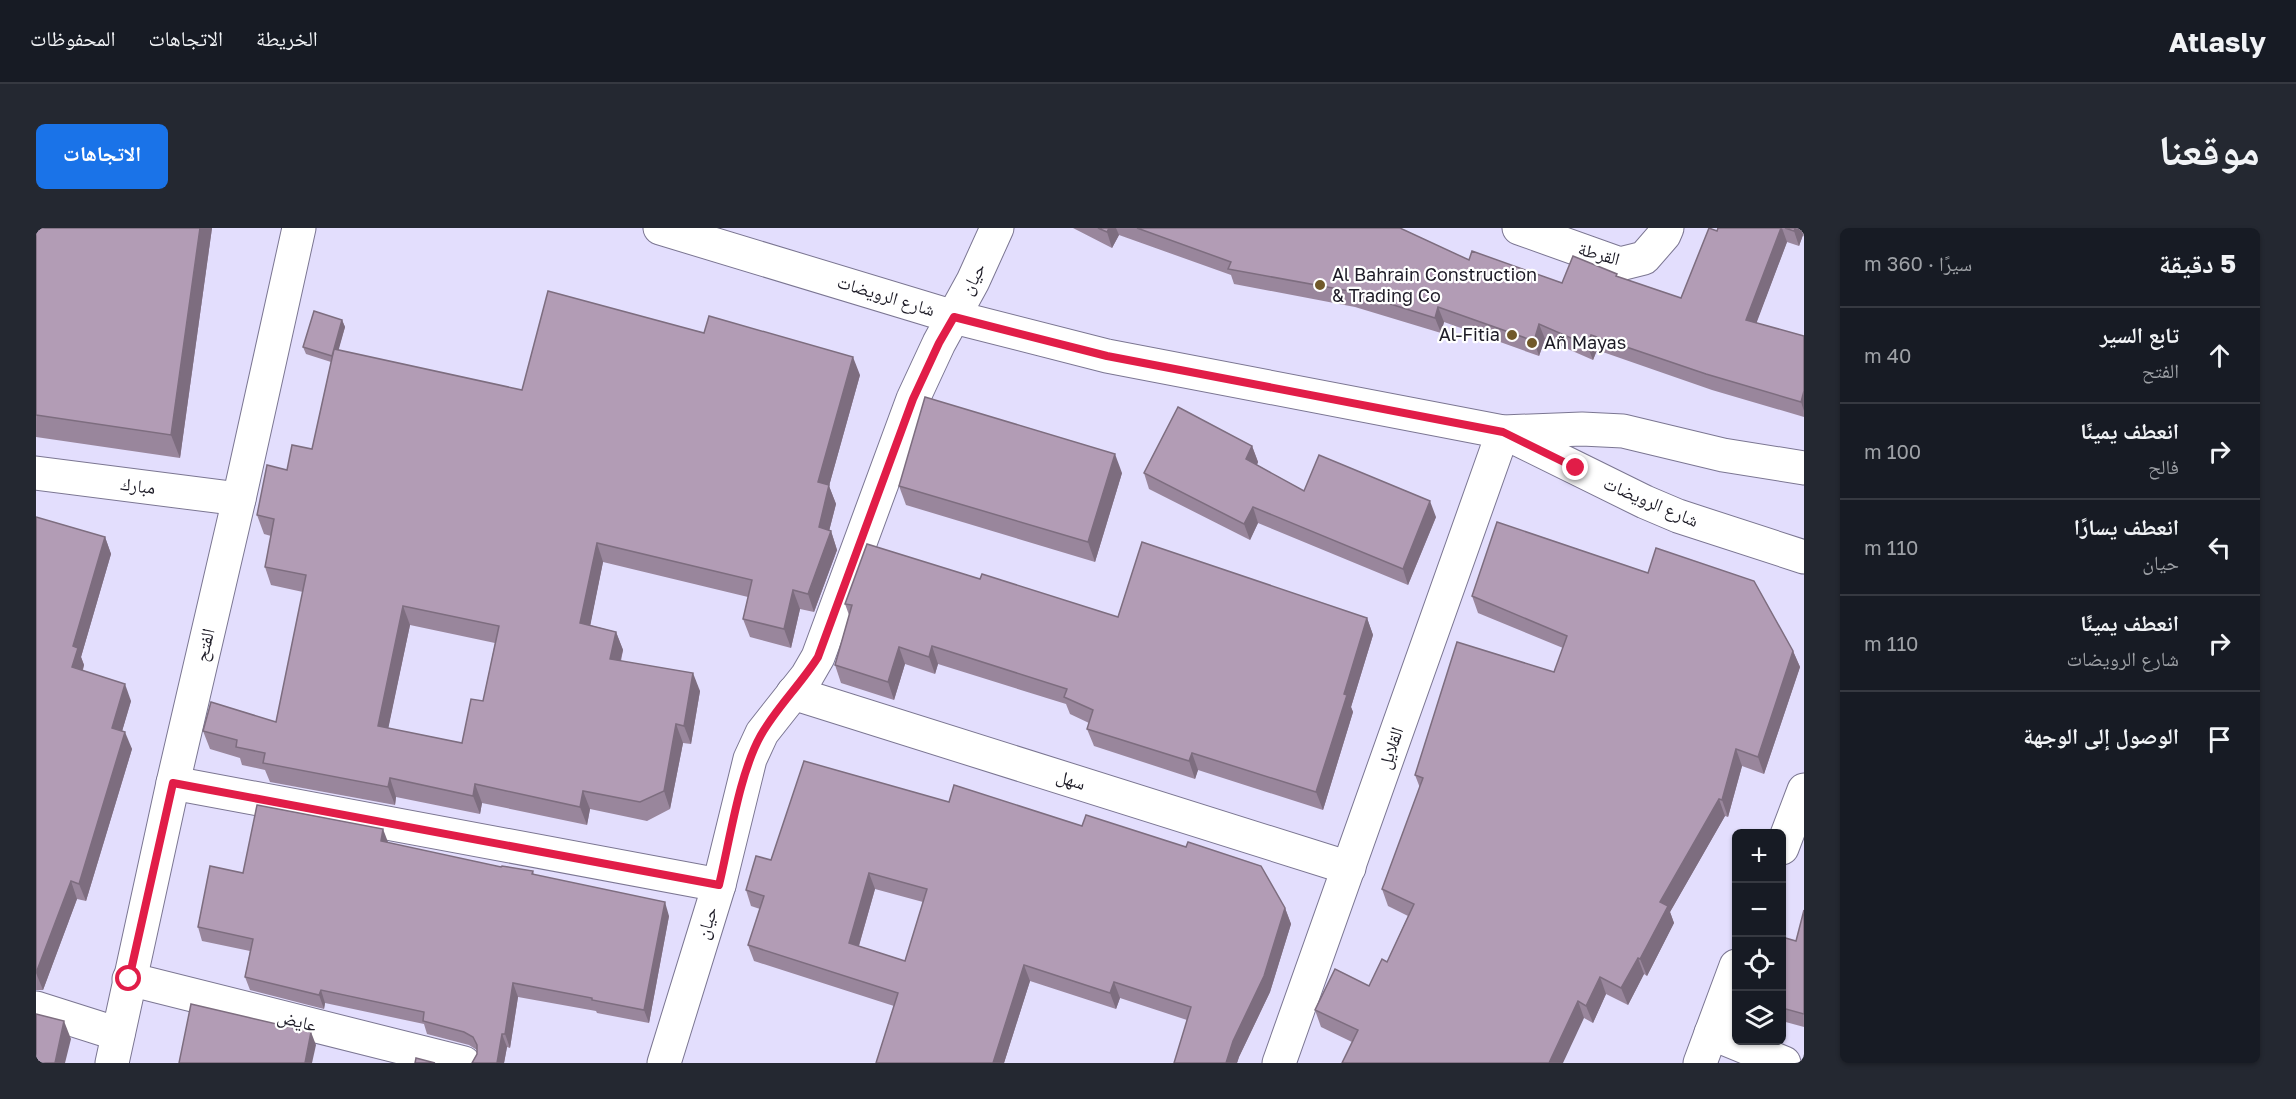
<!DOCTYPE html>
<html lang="ar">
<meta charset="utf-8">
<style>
body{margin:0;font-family:"Golos Text","Noto Naskh Arabic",sans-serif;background:#242831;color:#f1f3f6;direction:rtl}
.controls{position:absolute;right:18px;bottom:18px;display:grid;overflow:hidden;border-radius:9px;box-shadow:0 2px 4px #0004}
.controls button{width:54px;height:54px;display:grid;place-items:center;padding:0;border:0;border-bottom:2px solid #363941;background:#171b24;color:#f1f3f6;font:30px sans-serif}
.stop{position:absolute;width:18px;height:18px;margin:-14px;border:4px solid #e11d48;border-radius:50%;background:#fff}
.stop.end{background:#e11d48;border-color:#fff;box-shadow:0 2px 6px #0008}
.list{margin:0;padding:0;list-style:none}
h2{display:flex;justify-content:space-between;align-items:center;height:78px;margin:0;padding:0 24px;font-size:26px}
h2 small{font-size:20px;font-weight:400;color:#9ea1a6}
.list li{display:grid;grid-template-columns:39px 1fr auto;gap:18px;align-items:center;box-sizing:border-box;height:96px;padding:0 24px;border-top:2px solid #363941}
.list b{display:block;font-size:22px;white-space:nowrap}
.list p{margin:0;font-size:20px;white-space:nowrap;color:#9ea1a6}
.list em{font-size:20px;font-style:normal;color:#9ea1a6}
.icon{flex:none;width:33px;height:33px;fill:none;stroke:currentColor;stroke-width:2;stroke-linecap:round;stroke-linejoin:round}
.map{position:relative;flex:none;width:1768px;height:835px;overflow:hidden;direction:ltr;border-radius:9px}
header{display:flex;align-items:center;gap:36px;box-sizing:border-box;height:84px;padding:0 30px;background:#171b24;border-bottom:2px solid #363941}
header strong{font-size:28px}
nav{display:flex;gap:33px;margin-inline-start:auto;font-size:21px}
.intro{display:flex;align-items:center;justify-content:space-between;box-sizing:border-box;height:144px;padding:0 36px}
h1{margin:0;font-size:42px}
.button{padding:15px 27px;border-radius:9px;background:#1a73e8;color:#fff;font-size:21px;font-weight:700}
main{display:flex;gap:36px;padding:0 36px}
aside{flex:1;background:#171b24;border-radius:9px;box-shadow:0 2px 4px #0004}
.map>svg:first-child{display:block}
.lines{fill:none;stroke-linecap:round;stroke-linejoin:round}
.minor-casing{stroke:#7b7692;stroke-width:35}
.tertiary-casing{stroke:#7b7692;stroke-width:35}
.minor{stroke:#fff;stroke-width:33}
.tertiary{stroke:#fff;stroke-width:33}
.wall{fill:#99869c;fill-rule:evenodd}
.shaded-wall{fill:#7d6d7f}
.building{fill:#b29cb5;stroke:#7d6d7f;stroke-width:1.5;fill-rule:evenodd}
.route{stroke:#e11d48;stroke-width:8}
.poi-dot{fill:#71592a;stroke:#fff;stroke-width:2}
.labels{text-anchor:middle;stroke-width:4.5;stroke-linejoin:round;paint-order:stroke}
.street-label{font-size:18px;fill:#1e1c27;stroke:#fff}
.poi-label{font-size:18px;fill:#1e1c27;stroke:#fff;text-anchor:start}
</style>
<header>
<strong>Atlasly</strong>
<nav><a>الخريطة</a><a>الاتجاهات</a><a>المحفوظات</a></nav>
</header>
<div class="intro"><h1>موقعنا</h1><a class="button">الاتجاهات</a></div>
<main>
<aside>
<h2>5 دقيقة<small>سيرًا · 360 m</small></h2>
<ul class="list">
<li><svg class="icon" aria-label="ahead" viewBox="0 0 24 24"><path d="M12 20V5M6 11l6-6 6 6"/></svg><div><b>تابع السير</b><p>الفتح</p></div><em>40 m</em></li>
<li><svg class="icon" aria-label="right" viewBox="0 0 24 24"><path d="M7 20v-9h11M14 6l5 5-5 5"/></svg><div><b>انعطف يمينًا</b><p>فالح</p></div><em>100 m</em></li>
<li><svg class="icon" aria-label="left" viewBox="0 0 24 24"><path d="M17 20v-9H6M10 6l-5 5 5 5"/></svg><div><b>انعطف يسارًا</b><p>حيان</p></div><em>110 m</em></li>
<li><svg class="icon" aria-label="right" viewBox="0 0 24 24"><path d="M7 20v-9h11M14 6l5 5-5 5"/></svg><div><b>انعطف يمينًا</b><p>شارع الرويضات</p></div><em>110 m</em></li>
<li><svg class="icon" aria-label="arrive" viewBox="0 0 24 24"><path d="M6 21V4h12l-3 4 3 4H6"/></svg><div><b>الوصول إلى الوجهة</b></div></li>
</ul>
</aside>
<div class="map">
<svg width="1768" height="835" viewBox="0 0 1768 835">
<rect width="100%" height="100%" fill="#e3defd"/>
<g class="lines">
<defs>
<g id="minor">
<path d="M1483 0 1584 36 1608 30 1628 7 1631 0"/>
<path d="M0 245 203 271"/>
<path d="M757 465 1313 640"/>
<path d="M137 555 683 657"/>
<path d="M1746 620 1768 562"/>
<path d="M93 751 428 835"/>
<path d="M0 780 82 806"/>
<path d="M1675 805 1748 835"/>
<path d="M76 835 137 555 203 271 263 0"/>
<path d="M628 835 683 657 714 531 726 505 771 448 782 429 877 171 903 115 937 53 961 0"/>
<path d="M1243 835 1467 204"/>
<path d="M1664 835 1700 738"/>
</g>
<g id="tertiary">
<path d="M624 0 918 89 1071 128 1467 204 1546 201 1587 203 1687 227 1768 240"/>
<path d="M1469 205 1609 274 1642 288 1768 329"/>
</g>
</defs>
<!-- minor casing -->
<use href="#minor" class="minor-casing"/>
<!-- tertiary casing -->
<use href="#tertiary" class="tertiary-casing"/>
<!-- minor -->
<use href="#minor" class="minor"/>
<!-- tertiary -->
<use href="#tertiary" class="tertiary"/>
</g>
<!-- wall -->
<g class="wall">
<path d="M0 0H176L144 230 0 209Z"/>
<path d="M1037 0H1364L1433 32 1526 55 1582 49 1645 70 1682 0H1768V8L1767 7 1763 18 1751 14 1720 95 1768 108V189L1676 162 1561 122 1557 132 1509 111 1503 128 1408 94 1405 105 1319 79 1198 56 1195 47 1083 7 1076 20Z"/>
<path d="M306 92 309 99 302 122 486 162 824 147 793 258 800 276 793 303H795L801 322 778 384 764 381 755 420 714 409 707 391 712 369 567 334 554 397 580 404 587 422 585 433 664 463 655 516 647 515 634 581 611 593 554 581 551 597 446 575 444 586 360 569 359 577 234 554 229 542 206 537 204 530 174 521 167 503 240 494 267 364 235 357 229 339 235 308 228 306 221 287 251 242 276 221 295 134 270 126 267 119ZM374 397 459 415 447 473 426 515 352 500Z"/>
<path d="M1216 218 1222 234 1221 237 1268 263 1400 289 1372 357 1222 295 1214 312 1113 261 1108 245Z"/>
<path d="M1086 245 1059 334 870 277 863 258Z"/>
<path d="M0 289 69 309 75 326 45 429 48 437 47 442 95 473 86 503 96 521 50 673 41 671 7 762H0Z"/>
<path d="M944 351 1082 389 1331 390 1337 407 1315 479 1317 484 1287 582 1162 542 1159 551 1058 518 1051 501 1053 495 1034 486 1030 476 902 436 899 446 869 436 858 472 805 455 799 437 813 387 809 376Z"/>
<path d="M1436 368 1757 423 1764 439 1728 546 1706 538 1692 589 1689 588 1634 684 1638 695 1611 748 1608 746 1592 777 1570 766 1557 795 1548 790 1316 814 1285 799 1279 782 1333 758 1351 734 1372 688 1352 678 1346 661 1384 560 1379 547 1518 444 1527 420 1442 385Z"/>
<path d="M352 615 465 639 497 643 498 647 633 688 613 795 561 785 560 783 482 769 474 820 471 819 468 835H436L441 826V822L433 817 391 806 388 796 289 775 288 781 214 762 209 749 214 723 166 713 162 699 207 645Z"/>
<path d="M735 632 1249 680 1255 696 1234 764 1203 829 1201 835H1138L1151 792 1084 770 1080 781 994 753 968 835H840L858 778 718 733 712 717 724 681 715 678 710 662ZM839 661 887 674 869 733 823 718Z"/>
<path d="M1768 682V799L1746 793V709L1760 713Z"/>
</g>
<!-- shaded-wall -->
<g class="shaded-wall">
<path d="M164 0H176L144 230 135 207Z"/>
<path d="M1073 0H1080L1083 7 1076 20 1071 4Z"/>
<path d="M1745 0H1746L1751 14 1716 107 1710 92Z"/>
<path d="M1759 0H1765L1767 7 1763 18 1758 3Z"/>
<path d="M1402 79 1408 94 1405 105 1399 90Z"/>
<path d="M306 92 309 99 299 135 296 128Z"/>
<path d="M1503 96 1509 111 1503 128 1498 113Z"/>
<path d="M1555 107 1561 122 1557 132 1551 117Z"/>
<path d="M817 129 824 147 793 258 800 276 790 315 795 303 801 322 778 384 772 366 783 299 782 254Z"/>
<path d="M1768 163V183L1765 174Z"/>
<path d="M1216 218 1222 234 1216 247 1210 231Z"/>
<path d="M1079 226 1086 245 1059 334 1052 314Z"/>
<path d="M1394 273 1400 289 1372 357 1367 341Z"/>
<path d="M1217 279 1222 295 1214 312 1208 296Z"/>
<path d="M69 309 75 326 45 429 48 437 42 456 36 439 37 418Z"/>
<path d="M561 315 567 334 551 414 544 395Z"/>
<path d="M757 362 764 381 755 420 748 401Z"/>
<path d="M367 378 374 397 349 516 342 498Z"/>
<path d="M1331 390 1337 407 1315 479 1317 484 1287 582 1280 564 1308 466Z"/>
<path d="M580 404 587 422 580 449 574 431Z"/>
<path d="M896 418 902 436 899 446 893 429Z"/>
<path d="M863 419 869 436 858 472 852 454Z"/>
<path d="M1757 423 1764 439 1728 546 1722 529Z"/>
<path d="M657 445 664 463 655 516 648 498Z"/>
<path d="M89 456 95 473 82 517 76 500Z"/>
<path d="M640 496 647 515 634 581 628 563Z"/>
<path d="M89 504 96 521 50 673 43 656Z"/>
<path d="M1700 521 1706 538 1692 589 1686 572Z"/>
<path d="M1156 525 1162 542 1159 551 1153 533Z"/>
<path d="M354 550 360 569 359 577 352 559Z"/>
<path d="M439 556 446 575 444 586 437 568Z"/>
<path d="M547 563 554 581 551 597 544 579Z"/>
<path d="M1683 571 1689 588 1634 684 1638 695 1611 748 1604 731 1624 674Z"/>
<path d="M347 601 352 614 349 626 345 613Z"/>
<path d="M833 645 839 661 819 731 813 715Z"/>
<path d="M35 653 41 671 7 762 0 745Z"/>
<path d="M629 674 633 688 613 795 608 782Z"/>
<path d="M1249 680 1255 696 1234 764 1203 829 1201 835H1190L1197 813Z"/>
<path d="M1602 730 1608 746 1592 777 1585 760Z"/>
<path d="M988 737 994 753 968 835H957Z"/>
<path d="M1564 749 1570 766 1557 795 1550 778Z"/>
<path d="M1078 754 1084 770 1080 781 1074 765Z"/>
<path d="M477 755 482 769 474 820 469 806Z"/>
<path d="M285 762 289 775 288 781 283 767Z"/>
<path d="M1542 773 1548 790 1527 835H1513Z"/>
<path d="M28 793 35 811 29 835H19Z"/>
<path d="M275 804 280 817 276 835H269Z"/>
<path d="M466 806 471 819 468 835H461Z"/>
</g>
<!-- building -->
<g class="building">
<path d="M0 0H164L135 207 0 187Z"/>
<path d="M1062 0H1073L1071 4Z"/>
<path d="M1101 0H1364L1433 32 1436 23 1526 55 1537 28 1581 46 1580 48 1645 70 1673 0 1681 3 1682 0H1745L1710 92 1768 108V163L1765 174 1670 146 1555 107 1551 117 1503 96 1498 113 1402 79 1399 90 1313 63 1192 41 1195 34Z"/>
<path d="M1749 0H1759L1758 3Z"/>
<path d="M512 63 668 105 673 88 817 129 782 254 793 257 783 299 795 303 772 366 757 362 748 401 707 391 716 352 561 315 544 395 580 404 574 431 657 445 648 498 640 496 628 563 604 574 547 563 544 579 439 556 437 568 354 550 352 559 227 535 229 525 200 519 201 512 167 503 175 474 240 494 270 347 229 339 238 291 221 287 231 237 251 242 256 217 276 221 298 121 486 162ZM367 378 463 398 447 473 435 471 426 515 342 498Z"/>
<path d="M278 83 306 92 296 128 267 119Z"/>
<path d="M889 169 1079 226 1052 314 863 258Z"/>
<path d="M1142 179 1216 218 1210 231 1268 263 1283 227 1394 273 1367 341 1217 279 1208 296 1108 245Z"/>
<path d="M0 289 69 309 37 418 42 420 36 439 89 456 76 500 89 504 43 656 35 653 0 745Z"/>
<path d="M1461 294 1612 345 1620 320 1718 353 1757 423 1722 529 1700 521 1686 572 1683 571 1624 674 1632 678 1604 731 1602 730 1585 760 1564 749 1550 778 1542 773 1513 835H1306L1322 802 1279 782 1299 741 1333 758 1346 731 1351 734 1378 676 1346 661 1387 550 1379 547 1421 414 1518 444 1531 408 1436 368Z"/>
<path d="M1106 314 1331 390 1308 466 1311 467 1280 564 1156 525 1153 533 1051 501 1057 482 1028 469 1031 461 896 418 893 429 863 419 852 454 799 437 816 377 809 376 831 316 944 351 946 346 1082 389Z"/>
<path d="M768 533 913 574 918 557 1046 598 1050 587 1150 619 1152 614 1225 638 1249 680 1228 748 1197 813 1190 835H1138L1155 779 1078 754 1074 765 988 737 957 835H840L862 765 712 717 728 668 710 662 720 628 735 632ZM833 645 891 661 869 733 813 715Z"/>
<path d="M221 577 347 601 345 613 465 639 466 638 497 643 496 646 629 674 608 782 556 772V770L477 755 469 806H466L461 835H436L441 826V817L437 809 428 804 387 793 388 784 285 762 283 767 209 749 217 711 162 699 174 638 207 645Z"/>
<path d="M1768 682V786L1746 780V709L1760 713Z"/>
<path d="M155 776 275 804 269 835H143Z"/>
<path d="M0 786 28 793 19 835H0Z"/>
<path d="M380 830 399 835H379Z"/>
</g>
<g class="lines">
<!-- route -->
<path class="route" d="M93 751 137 555 683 657C694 612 703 546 725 507 741 479 765 456 782 429L877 171 903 115 918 89 1071 128 1467 204 1540 240"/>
</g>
<!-- markers -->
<g class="poi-dot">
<circle cx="1284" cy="57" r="6"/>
<circle cx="1476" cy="107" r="6"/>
<circle cx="1496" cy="115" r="6"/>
</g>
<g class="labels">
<!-- street labels -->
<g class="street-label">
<text transform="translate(1563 26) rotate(16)" y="6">القرطة</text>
<text transform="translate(937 51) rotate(-63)" y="6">حيان</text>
<text transform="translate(850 68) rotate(17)" y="6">شارع الرويضات</text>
<text transform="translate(102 258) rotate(7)" y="6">مبارك</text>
<text transform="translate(1615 274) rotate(23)" y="6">شارع الرويضات</text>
<text transform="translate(169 417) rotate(-77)" y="6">الفتح</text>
<text transform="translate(1355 520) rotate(-71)" y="6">القلايل</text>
<text transform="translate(1035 552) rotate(18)" y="6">سهل</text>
<text transform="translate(671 695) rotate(-73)" y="6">حيان</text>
<text transform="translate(261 793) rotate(14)" y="6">عايض</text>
</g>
<!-- poi labels -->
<g class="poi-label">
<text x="1296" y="53">Al Bahrain Construction<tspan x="1296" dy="21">&amp; Trading Co</tspan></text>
<text x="1464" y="113" text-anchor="end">Al-Fitia</text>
<text x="1508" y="121">Añ Mayas</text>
</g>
</g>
</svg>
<div class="controls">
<button>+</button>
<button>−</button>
<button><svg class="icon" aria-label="locate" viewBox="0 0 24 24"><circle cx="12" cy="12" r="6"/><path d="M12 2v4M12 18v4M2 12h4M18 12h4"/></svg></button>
<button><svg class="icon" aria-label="layers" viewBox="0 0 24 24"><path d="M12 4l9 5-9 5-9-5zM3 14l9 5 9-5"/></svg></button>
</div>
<div class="stop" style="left:93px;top:751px"></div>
<div class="stop end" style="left:1540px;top:240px"></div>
</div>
</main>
